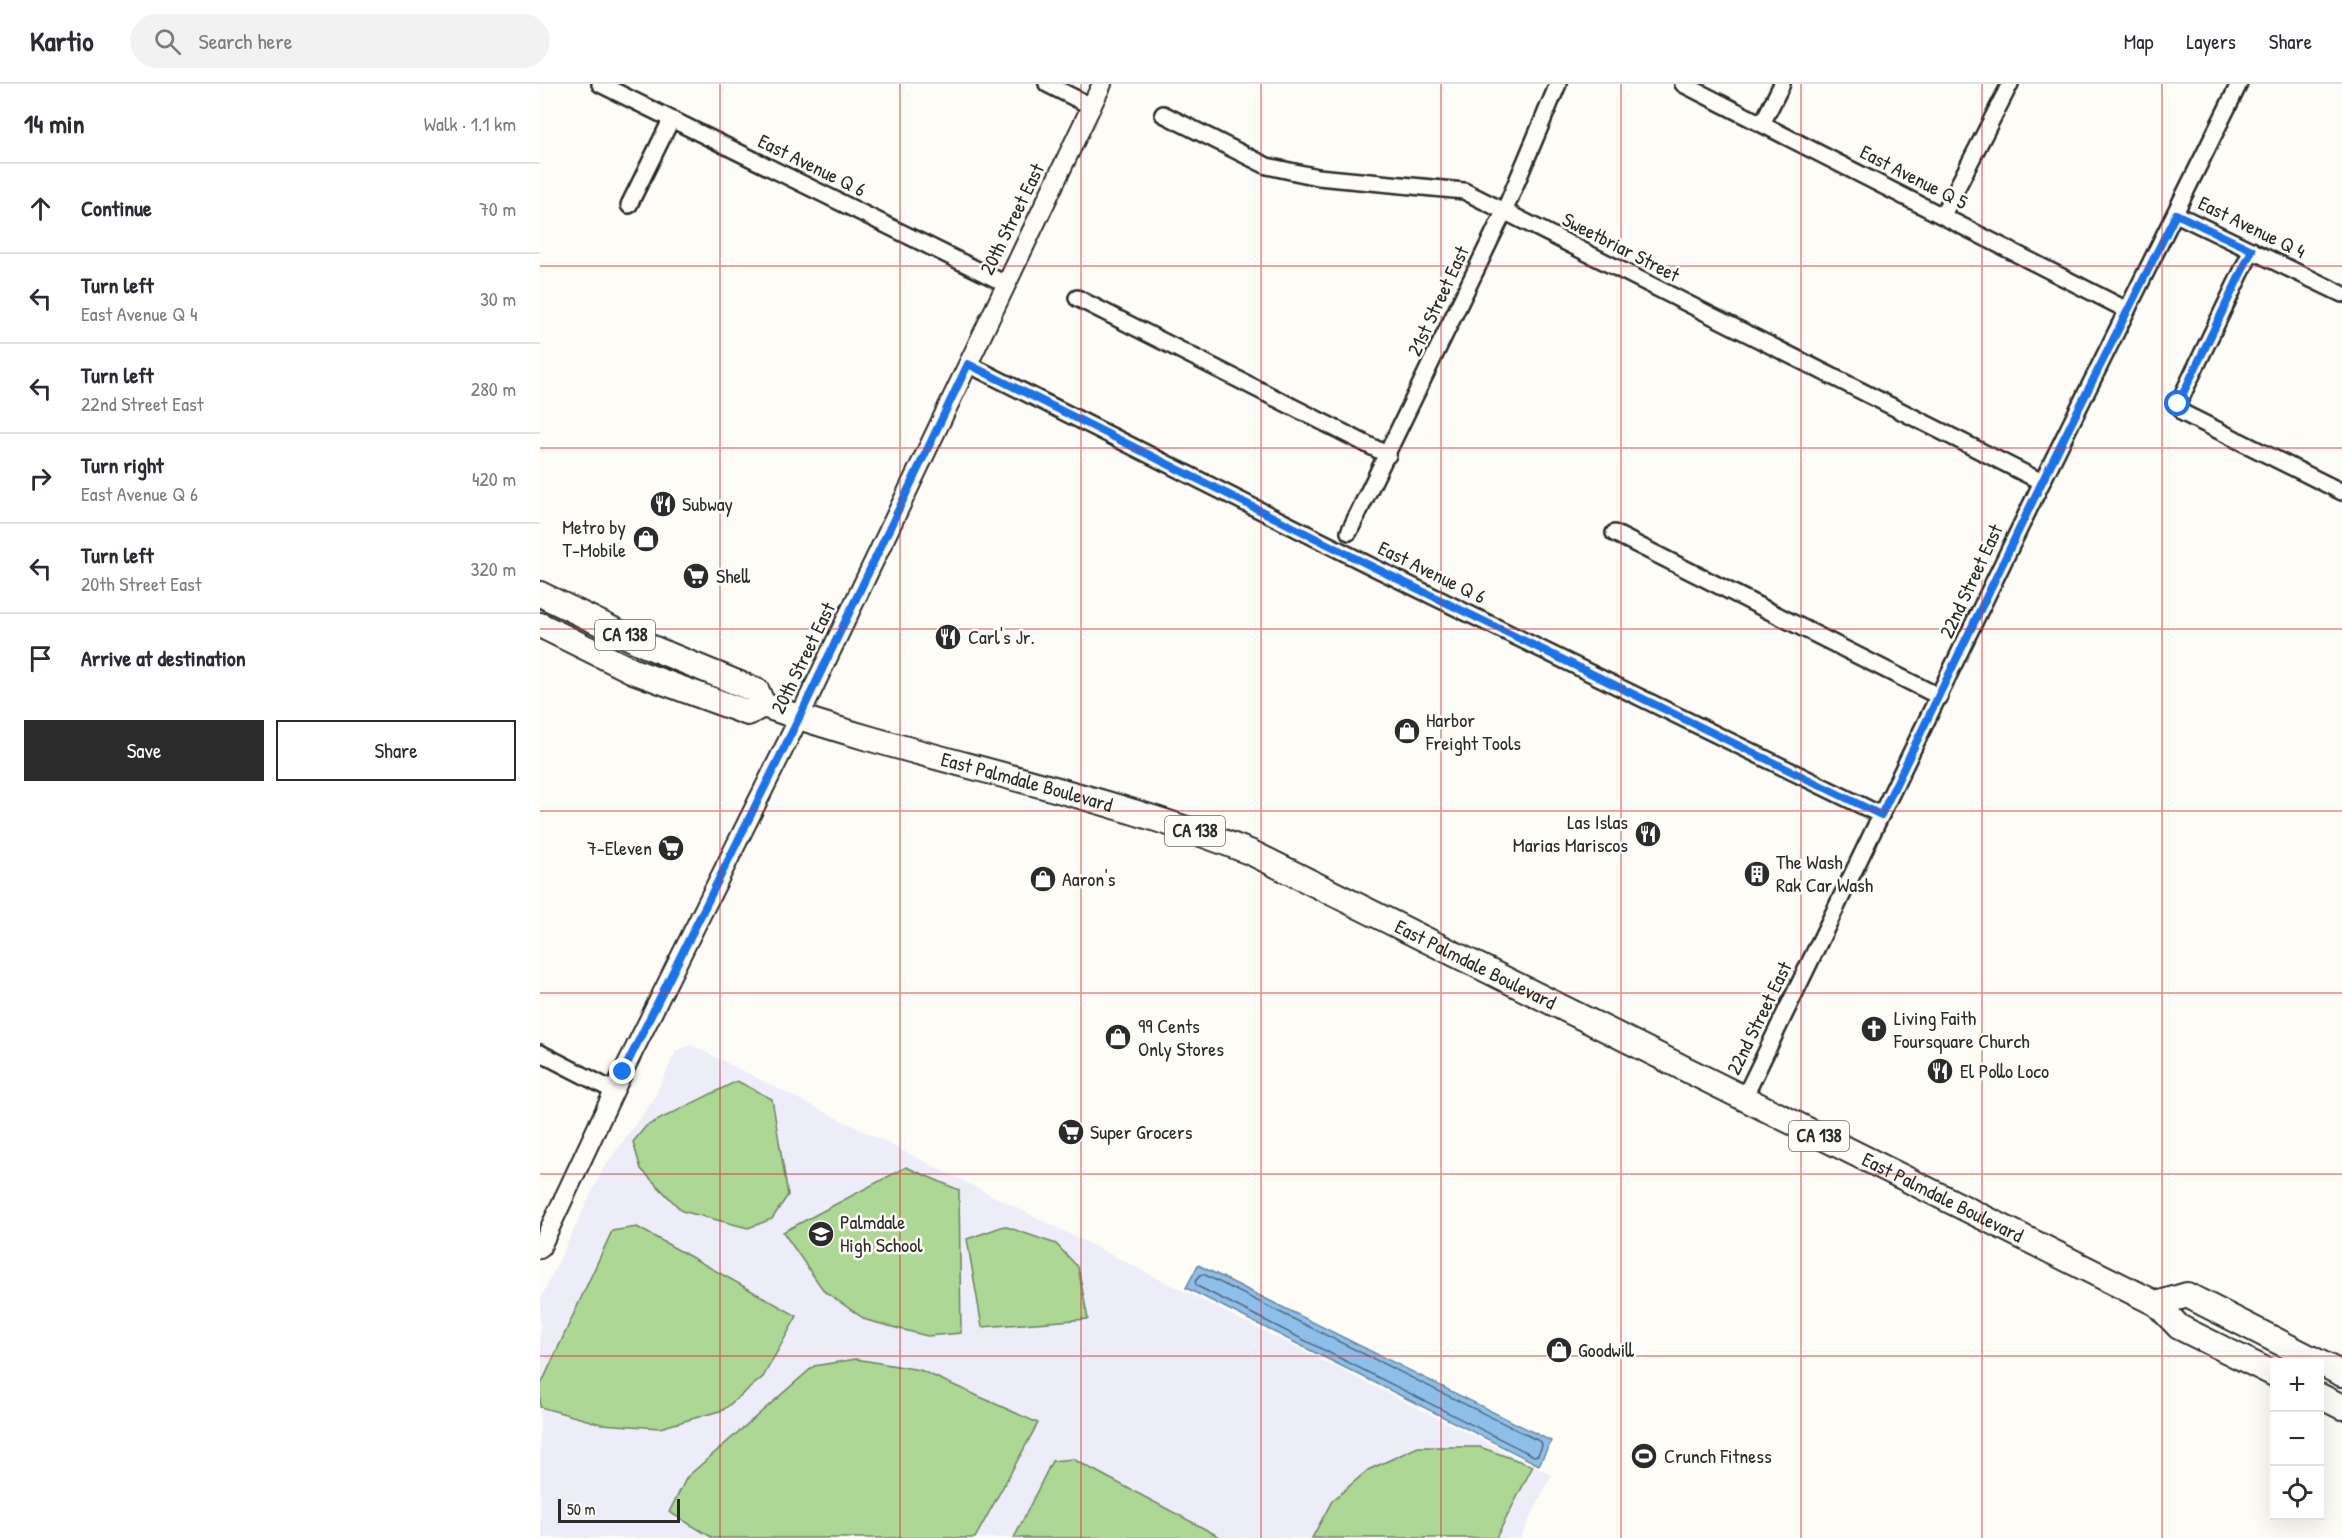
<!DOCTYPE html>
<meta charset="utf-8">
<style>
body{margin:0;font-family:"Patrick Hand",sans-serif;background:#f2f2f3;color:#2b2b33}
.controls{position:absolute;right:18px;bottom:18px;display:grid;overflow:hidden;border-radius:0px;box-shadow:0 6px 24px #0002}
.controls button{width:54px;height:54px;display:grid;place-items:center;padding:0;border:0;border-bottom:2px solid #e1e1e2;background:#fff;color:#2b2b33;font:30px sans-serif}
.scale{position:absolute;left:18px;bottom:15px;width:122px;box-sizing:border-box;padding-left:6px;border:3px solid #2b2b2b;border-top:0;font-size:16px;line-height:21px;white-space:nowrap;color:#2b2b2b;-webkit-text-stroke:4px #fdfcf7;paint-order:stroke}
.stop{position:absolute;width:18px;height:18px;margin:-14px;border:4px solid #1a73e8;border-radius:50%;background:#fff}
.stop.end{background:#1a73e8;border-color:#fff;box-shadow:0 2px 6px #0008}
.list{margin:0;padding:0;list-style:none}
h2{display:flex;justify-content:space-between;align-items:center;height:78px;margin:0;padding:0 24px;font-size:26px}
h2 small{font-size:20px;font-weight:400;color:#7c7c81}
.list li{display:grid;grid-template-columns:39px 1fr auto;gap:18px;align-items:center;box-sizing:border-box;height:90px;padding:0 24px;border-top:2px solid #e1e1e2}
.list b{display:block;font-size:22px;white-space:nowrap}
.list p{margin:0;font-size:20px;white-space:nowrap;color:#7c7c81}
.list em{font-size:20px;font-style:normal;color:#7c7c81}
.actions{display:flex;gap:12px;padding:18px 24px}
.actions a{flex:1;padding:14px 0;border:2px solid #2b2b2b;border-radius:0px;text-align:center;font-size:21px;color:#2b2b2b}
.actions .main{background:#2b2b2b;color:#fff}
.icon{flex:none;width:33px;height:33px;fill:none;stroke:currentColor;stroke-width:2;stroke-linecap:round;stroke-linejoin:round}
.map{position:relative;flex:none;width:1802px;height:1454px;overflow:hidden}
header{display:flex;align-items:center;gap:36px;box-sizing:border-box;height:84px;padding:0 30px;background:#fff;border-bottom:2px solid #e1e1e2}
header strong{font-size:28px}
nav{display:flex;gap:33px;margin-inline-start:auto;font-size:21px}
.search{width:420px;height:54px;background:#f2f2f3;display:flex;align-items:center;gap:15px;box-sizing:border-box;padding:0 21px;border-radius:33px;color:#7c7c81;font-size:22px}
main{display:flex}
aside{flex:1;background:#fff}
.map>svg:first-child{display:block}
.built{fill:#ededf9}
.green{fill:#acd794;stroke:#6c8160;stroke-width:1.5}
.water{fill:#8ebfea;stroke:#66849e;stroke-width:1.5}
.lines{fill:none;stroke-linecap:round;stroke-linejoin:round}
.shore{stroke:#536677;stroke-width:1.5}
.minor-casing{stroke:#2b2b2b;stroke-width:20}
.tertiary-casing{stroke:#2b2b2b;stroke-width:22}
.trunk-casing{stroke:#2b2b2b;stroke-width:28}
.minor{stroke:#fdfcf7;stroke-width:15}
.tertiary{stroke:#fdfcf7;stroke-width:18}
.trunk{stroke:#fdfcf7;stroke-width:24}
.route{stroke:#1a73e8;stroke-width:8}
.grid{fill:none;stroke:#d62828;stroke-width:1.5;stroke-opacity:0.55}
.labels{text-anchor:middle;stroke-width:5;stroke-linejoin:round;paint-order:stroke}
.shield{fill:#fdfcf7;stroke:#6a6a68;stroke-width:1.5}
.shield-label{font-size:18px;font-weight:bold;fill:#2b2b2b}
.street-label{font-size:20px;fill:#2b2b2b;stroke:#fdfcf7}
.poi-label{font-size:20px;fill:#2b2b2b;stroke:#fdfcf7;text-anchor:start}
</style>
<header>
<strong>Kartio</strong>
<div class="search"><svg class="icon" aria-label="search" viewBox="0 0 24 24"><circle cx="10" cy="10" r="6"/><path d="M15 15l6 6"/></svg>Search here</div>
<nav><a>Map</a><a>Layers</a><a>Share</a></nav>
</header>
<main>
<aside>
<h2>14 min<small>Walk · 1.1 km</small></h2>
<ul class="list">
<li><svg class="icon" aria-label="ahead" viewBox="0 0 24 24"><path d="M12 20V5M6 11l6-6 6 6"/></svg><div><b>Continue</b></div><em>70 m</em></li>
<li><svg class="icon" aria-label="left" viewBox="0 0 24 24"><path d="M17 20v-9H6M10 6l-5 5 5 5"/></svg><div><b>Turn left</b><p>East Avenue Q 4</p></div><em>30 m</em></li>
<li><svg class="icon" aria-label="left" viewBox="0 0 24 24"><path d="M17 20v-9H6M10 6l-5 5 5 5"/></svg><div><b>Turn left</b><p>22nd Street East</p></div><em>280 m</em></li>
<li><svg class="icon" aria-label="right" viewBox="0 0 24 24"><path d="M7 20v-9h11M14 6l5 5-5 5"/></svg><div><b>Turn right</b><p>East Avenue Q 6</p></div><em>420 m</em></li>
<li><svg class="icon" aria-label="left" viewBox="0 0 24 24"><path d="M17 20v-9H6M10 6l-5 5 5 5"/></svg><div><b>Turn left</b><p>20th Street East</p></div><em>320 m</em></li>
<li><svg class="icon" aria-label="arrive" viewBox="0 0 24 24"><path d="M6 21V4h12l-3 4 3 4H6"/></svg><div><b>Arrive at destination</b></div></li>
</ul>
<div class="actions"><a class="main">Save</a><a>Share</a></div>
</aside>
<div class="map">
<svg width="1802" height="1454" viewBox="0 0 1802 1454">
<rect width="100%" height="100%" fill="#fdfcf7"/>
<filter id="ink" filterUnits="userSpaceOnUse"><feTurbulence type="fractalNoise" baseFrequency=".0167" numOctaves="2"/><feDisplacementMap in="SourceGraphic" scale="12" xChannelSelector="R" yChannelSelector="G"/><feConvolveMatrix kernelMatrix="1 2 1 2 8 2 1 2 1" color-interpolation-filters="sRGB"/></filter>
<g filter="url(#ink)">
<!-- built -->
<path class="built" d="M151 961 1012 1391 980 1454H0V1216L63 1085 113 1016 136 967Z"/>
<!-- green -->
<g class="green">
<path d="M197 997 232 1015 248 1111 232 1135 208 1144 142 1127 101 1085 93 1058 106 1042Z"/>
<path d="M366 1083 419 1106 421 1249 387 1252 326 1236 284 1207 243 1148Z"/>
<path d="M464 1142 516 1160 538 1183 548 1235 442 1243 427 1155Z"/>
<path d="M97 1143 257 1232 223 1293 183 1326 120 1344 61 1340 0 1323V1303L72 1147Z"/>
<path d="M316 1275 380 1286 498 1339 435 1454H173L129 1428 147 1393 274 1282Z"/>
<path d="M878 1363H940L993 1382 956 1454H772L792 1417 828 1386Z"/>
<path d="M533 1375 682 1454H474L512 1377Z"/>
</g>
<!-- water -->
<path class="water" d="M658 1181 1011 1357 999 1381 646 1204Z"/>
<g class="lines">
<!-- shore -->
<path class="shore" d="M663 1190 1001 1358 1002 1362 998 1371 994 1372 657 1202 655 1198 660 1191Z"/>
<defs>
<g id="minor">
<path d="M60 0 466 200"/>
<path d="M507 0 551 22"/>
<path d="M1143 0 1587 226"/>
<path d="M623 30 727 82 778 93 924 107 1502 398"/>
<path d="M1222 40 1242 0"/>
<path d="M89 121 131 36"/>
<path d="M1636 130 1802 210"/>
<path d="M1403 131 1470 0"/>
<path d="M1712 166 1638 320 1643 329 1802 408"/>
<path d="M537 214 848 371"/>
<path d="M428 280 833 483 1341 731"/>
<path d="M809 448 964 128 1018 0"/>
<path d="M1074 449 1400 613"/>
<path d="M0 969 74 1007"/>
<path d="M1204 1014 1502 398 1699 0"/>
</g>
<path id="tertiary" d="M0 1165 83 988 259 634 562 0"/>
<g id="trunk">
<path d="M0 510 105 561 217 607 223 621"/>
<path id="s1" d="M0 541 93 587 208 629 223 621C384 677 553 706 712 769L1617 1220 1639 1243 1734 1290"/>
<path d="M1617 1220 1647 1211 1802 1290"/>
<path d="M1780 1312 1802 1323"/>
</g>
</defs>
<!-- minor casing -->
<use href="#minor" class="minor-casing"/>
<!-- tertiary casing -->
<use href="#tertiary" class="tertiary-casing"/>
<!-- trunk casing -->
<use href="#trunk" class="trunk-casing"/>
<!-- minor -->
<use href="#minor" class="minor"/>
<!-- tertiary -->
<use href="#tertiary" class="tertiary"/>
<!-- trunk -->
<use href="#trunk" class="trunk"/>
</g>
</g>
<g class="lines" filter="url(#ink)">
<!-- route -->
<path class="route" d="M83 988 259 634 428 280 833 483 1341 731 1502 398 1636 130 1712 166 1638 320"/>
</g>
<!-- grid -->
<path class="grid" d="M180 0V1454M360 0V1454M541 0V1454M721 0V1454M901 0V1454M1081 0V1454M1261 0V1454M1442 0V1454M1622 0V1454M0 182H1802M0 364H1802M0 545H1802M0 727H1802M0 909H1802M0 1090H1802M0 1272H1802"/>
<!-- icons -->
<defs>
<symbol id="restaurant-disc" viewBox="-11 -11 22 22"><circle r="9.5" fill="#2b2b2b" stroke="#fdfcf7"/><path d="M-5-6h1v4h1v-4h1v4h1v-4h1v5L-1.5 .5V6h-2V.5L-5-1ZM5-6V6H3V1.5H1.5Q1.5-4 5-6Z" fill="#fff"/></symbol>
<symbol id="shop-disc" viewBox="-11 -11 22 22"><circle r="9.5" fill="#2b2b2b" stroke="#fdfcf7"/><path d="M-5-2.5h2.3a2.7 3.5 0 0 1 5.4 0H5L5.5 6h-11ZM-1.5-2.5h3a1.5 2.3 0 0 0-3 0Z" fill="#fff"/></symbol>
<symbol id="supermarket-disc" viewBox="-11 -11 22 22"><circle r="9.5" fill="#2b2b2b" stroke="#fdfcf7"/><path d="M-6-5.5h2.5l.6 2H6L4.5 2H-2.5L-4.4-4H-6ZM-1.5 3.2a1.3 1.3 0 1 0 .1 0ZM3 3.2a1.3 1.3 0 1 0 .1 0Z" fill="#fff"/></symbol>
<symbol id="building-disc" viewBox="-11 -11 22 22"><circle r="9.5" fill="#2b2b2b" stroke="#fdfcf7"/><path d="M-4-6H4V6H1V3H-1V6H-4ZM-2.5-4.3h1.7v1.8h-1.7ZM.8-4.3h1.7v1.8H.8ZM-2.5-1h1.7V.8h-1.7ZM.8-1h1.7V.8H.8Z" fill="#fff"/></symbol>
<symbol id="church-disc" viewBox="-11 -11 22 22"><circle r="9.5" fill="#2b2b2b" stroke="#fdfcf7"/><path d="M-1.2-6h2.4v3.5h3.3v2.4h-3.3V6h-2.4V-.1h-3.3v-2.4h3.3Z" fill="#fff"/></symbol>
<symbol id="school-disc" viewBox="-11 -11 22 22"><circle r="9.5" fill="#2b2b2b" stroke="#fdfcf7"/><path d="M0-5L7-2L0 1L-7-2ZM-4 1L0 2.5L4 1V4Q0 6-4 4Z" fill="#fff"/></symbol>
<symbol id="stadium-disc" viewBox="-11 -11 22 22"><circle r="9.5" fill="#2b2b2b" stroke="#fdfcf7"/><path d="M0-5a6.5 5 0 1 0 0 10a6.5 5 0 1 0 0-10ZM-3.5-1.8h7v3.6h-7Z" fill="#fff"/></symbol>
</defs>
<g fill-rule="evenodd">
<use href="#restaurant-disc" x="108" y="405" width="30" height="30"/>
<use href="#shop-disc" x="91" y="440" width="30" height="30"/>
<use href="#supermarket-disc" x="141" y="477" width="30" height="30"/>
<use href="#restaurant-disc" x="393" y="538" width="30" height="30"/>
<use href="#shop-disc" x="852" y="632" width="30" height="30"/>
<use href="#restaurant-disc" x="1093" y="735" width="30" height="30"/>
<use href="#supermarket-disc" x="116" y="749" width="30" height="30"/>
<use href="#building-disc" x="1202" y="775" width="30" height="30"/>
<use href="#shop-disc" x="488" y="780" width="30" height="30"/>
<use href="#church-disc" x="1319" y="930" width="30" height="30"/>
<use href="#shop-disc" x="563" y="938" width="30" height="30"/>
<use href="#restaurant-disc" x="1385" y="972" width="30" height="30"/>
<use href="#supermarket-disc" x="516" y="1033" width="30" height="30"/>
<use href="#school-disc" x="266" y="1135" width="30" height="30"/>
<use href="#shop-disc" x="1004" y="1251" width="30" height="30"/>
<use href="#stadium-disc" x="1089" y="1357" width="30" height="30"/>
</g>
<g class="labels">
<!-- shield labels -->
<g class="shield">
<rect x="55" y="536" width="60" height="30" rx="4.5"/>
<rect x="625" y="732" width="60" height="30" rx="4.5"/>
<rect x="1249" y="1037" width="60" height="30" rx="4.5"/>
</g>
<g class="shield-label">
<text x="85" y="557">CA 138</text>
<text x="655" y="753">CA 138</text>
<text x="1279" y="1058">CA 138</text>
</g>
<!-- street labels -->
<g class="street-label">
<text transform="translate(272 81) rotate(26)" y="7">East Avenue Q 6</text>
<text transform="translate(1374 93) rotate(27)" y="7">East Avenue Q 5</text>
<text transform="translate(472 135) rotate(-64)" y="7">20th Street East</text>
<text transform="translate(1712 143) rotate(26)" y="7">East Avenue Q 4</text>
<text transform="translate(1081 163) rotate(27)" y="7">Sweetbriar Street</text>
<text transform="translate(898 217) rotate(-65)" y="7">21st Street East</text>
<text transform="translate(892 488) rotate(26)" y="7">East Avenue Q 6</text>
<text transform="translate(1431 497) rotate(-65)" y="7">22nd Street East</text>
<text transform="translate(263 574) rotate(-64)" y="7">20th Street East</text>
<text dy="7" stroke="none"><textPath href="#s1" startOffset="518">East Palmdale Boulevard</textPath></text>
<text dy="7" stroke="none"><textPath href="#s1" startOffset="1004">East Palmdale Boulevard</textPath></text>
<text transform="translate(1219 934) rotate(-64)" y="7">22nd Street East</text>
<text dy="7" stroke="none"><textPath href="#s1" startOffset="1526">East Palmdale Boulevard</textPath></text>
</g>
<!-- poi labels -->
<g class="poi-label">
<text x="142" y="427">Subway</text>
<text x="86" y="450" text-anchor="end">Metro by<tspan x="86" dy="23">T-Mobile</tspan></text>
<text x="176" y="499">Shell</text>
<text x="428" y="560">Carl's Jr.</text>
<text x="886" y="643">Harbor<tspan x="886" dy="23">Freight Tools</tspan></text>
<text x="1088" y="745" text-anchor="end">Las Islas<tspan x="1088" dy="23">Marias Mariscos</tspan></text>
<text x="112" y="771" text-anchor="end">7-Eleven</text>
<text x="1236" y="785">The Wash<tspan x="1236" dy="23">Rak Car Wash</tspan></text>
<text x="522" y="802">Aaron's</text>
<text x="1354" y="941">Living Faith<tspan x="1354" dy="23">Foursquare Church</tspan></text>
<text x="598" y="949">99 Cents<tspan x="598" dy="23">Only Stores</tspan></text>
<text x="1420" y="994">El Pollo Loco</text>
<text x="550" y="1055">Super Grocers</text>
<text x="300" y="1145">Palmdale<tspan x="300" dy="23">High School</tspan></text>
<text x="1038" y="1273">Goodwill</text>
<text x="1124" y="1379">Crunch Fitness</text>
</g>
</g>
</svg>
<div class="controls">
<button>+</button>
<button>−</button>
<button><svg class="icon" aria-label="locate" viewBox="0 0 24 24"><circle cx="12" cy="12" r="6"/><path d="M12 2v4M12 18v4M2 12h4M18 12h4"/></svg></button>
</div>
<div class="scale">50 m</div>
<div class="stop" style="left:1638px;top:320px"></div>
<div class="stop end" style="left:83px;top:988px"></div>
</div>
</main>
